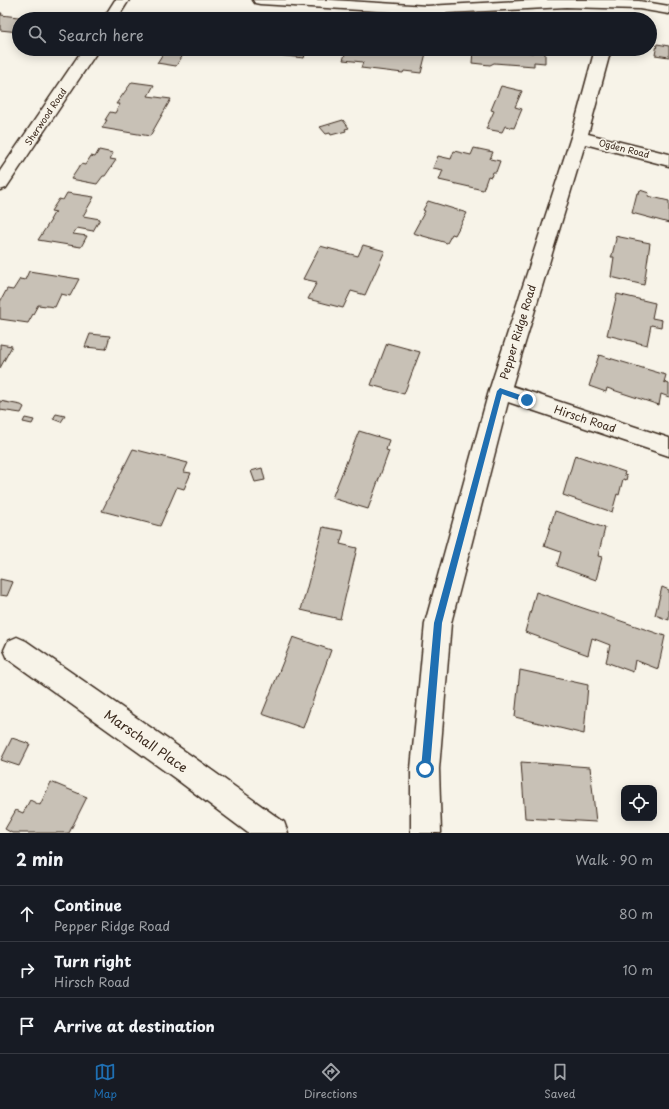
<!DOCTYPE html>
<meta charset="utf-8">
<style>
body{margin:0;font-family:"Playpen Sans",sans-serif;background:#242831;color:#f1f3f6}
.controls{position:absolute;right:12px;bottom:12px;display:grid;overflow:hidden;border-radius:8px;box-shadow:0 2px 10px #0003}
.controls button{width:36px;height:36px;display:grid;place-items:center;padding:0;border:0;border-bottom:1px solid #363941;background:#171b24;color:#f1f3f6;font:20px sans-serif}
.stop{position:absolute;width:12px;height:12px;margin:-9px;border:3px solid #1f6fb2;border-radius:50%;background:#fff}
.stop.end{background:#1f6fb2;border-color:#fff;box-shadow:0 1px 4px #0008}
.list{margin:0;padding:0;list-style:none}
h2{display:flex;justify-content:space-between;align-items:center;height:52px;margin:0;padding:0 16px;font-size:17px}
h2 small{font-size:13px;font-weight:400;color:#9ea1a6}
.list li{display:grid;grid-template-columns:26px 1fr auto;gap:12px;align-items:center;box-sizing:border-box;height:56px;padding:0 16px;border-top:1px solid #363941}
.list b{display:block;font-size:15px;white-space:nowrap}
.list p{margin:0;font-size:13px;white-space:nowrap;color:#9ea1a6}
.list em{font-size:13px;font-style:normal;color:#9ea1a6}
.icon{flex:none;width:22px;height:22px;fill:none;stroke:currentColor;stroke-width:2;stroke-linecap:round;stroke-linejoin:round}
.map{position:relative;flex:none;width:669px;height:833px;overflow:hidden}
.search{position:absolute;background:#171b24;box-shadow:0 2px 10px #0003;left:12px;right:12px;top:12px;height:44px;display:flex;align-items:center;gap:10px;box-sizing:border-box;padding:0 14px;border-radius:22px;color:#9ea1a6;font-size:15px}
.sheet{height:220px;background:#171b24}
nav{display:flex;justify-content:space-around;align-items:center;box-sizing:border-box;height:56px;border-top:1px solid #363941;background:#171b24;font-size:11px;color:#9ea1a6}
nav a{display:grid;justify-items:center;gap:2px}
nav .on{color:#1f6fb2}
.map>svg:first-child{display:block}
.building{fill:#c8c1b6;stroke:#3b2a1e}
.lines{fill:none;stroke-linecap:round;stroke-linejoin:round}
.minor-casing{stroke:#3b2a1e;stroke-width:3}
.minor{fill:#f7f3e8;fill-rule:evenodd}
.route{fill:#1f6fb2}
.labels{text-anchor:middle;stroke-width:3;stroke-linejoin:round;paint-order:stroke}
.far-street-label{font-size:9px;fill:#3b2a1e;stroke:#f7f3e8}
.street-label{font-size:11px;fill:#3b2a1e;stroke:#f7f3e8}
.near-street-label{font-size:13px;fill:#3b2a1e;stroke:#f7f3e8}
</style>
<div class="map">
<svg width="669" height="833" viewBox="0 0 669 833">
<rect width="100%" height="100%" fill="#f7f3e8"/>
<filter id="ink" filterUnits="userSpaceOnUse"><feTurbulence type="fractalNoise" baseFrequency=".025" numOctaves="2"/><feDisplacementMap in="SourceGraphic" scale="8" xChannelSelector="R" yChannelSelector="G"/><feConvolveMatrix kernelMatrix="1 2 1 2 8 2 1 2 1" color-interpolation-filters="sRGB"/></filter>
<g filter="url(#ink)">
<!-- building -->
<g class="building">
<path d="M0 13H2L1 15 27 18 30 14 46 15 43 19H19V32L0 30Z"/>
<path d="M657 44 669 46V57L655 55Z"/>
<path d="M166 49H187L176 66 157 63Z"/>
<path d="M248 49H307L304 58 277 55 278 52Z"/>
<path d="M347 49 383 51 384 49 407 54 408 51 426 53 421 73 404 71 403 73 361 68 363 62 343 60Z"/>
<path d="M533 49H545V63L534 62V66L494 63 490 65 472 63 473 51 502 54V50L533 53Z"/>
<path d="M132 82 154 85 148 96 171 99 150 136 102 128 107 120H105L110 112 115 113 120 104H116Z"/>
<path d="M501 86 522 91 515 107 522 109 514 128 505 126 502 132 486 129 494 111 491 110Z"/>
<path d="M343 120 349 128 345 129 346 131 331 135 330 133 326 134 320 127Z"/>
<path d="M474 148 493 152 490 159 500 161 496 172H493L491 177 488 176 483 190 439 180 443 170 433 168 438 156 451 159 454 151 471 155Z"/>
<path d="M99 150 113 153 110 159 116 160 105 176H103L97 184 71 179 81 164 85 165 91 156 95 157Z"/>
<path d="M640 190 649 193 648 196 669 201V223L632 213 637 193H639Z"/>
<path d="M67 193 94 197 83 216 100 219 93 231 77 228 73 234 87 236 81 247 38 240 51 220H50L54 213 56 212 51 211 59 199 63 200Z"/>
<path d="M428 201 467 213 455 235 452 234 447 243 413 233 425 211 423 210Z"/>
<path d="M615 236 650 243 644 285 611 277 614 257H611L612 255 616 239Z"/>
<path d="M363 245 385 251 365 295 351 291 343 308 308 299 317 282 303 279 320 246 358 256Z"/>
<path d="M29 271 79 279 70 296 61 294 55 307 38 305 28 323 0 319V302L7 289 13 290 20 279 25 280Z"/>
<path d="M617 294 655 303 652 318 662 320 661 327 651 325 647 345 607 335Z"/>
<path d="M90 334 110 336 106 349 85 347Z"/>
<path d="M387 343 420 352 404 394 371 385Z"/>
<path d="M0 344 12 346 0 368Z"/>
<path d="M599 355 666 375 664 382 669 384V397L661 394 659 405 607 388 606 392 589 386Z"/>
<path d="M0 401 21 405 24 407 21 413 0 410Z"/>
<path d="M56 414 65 416 61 422 53 419Z"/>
<path d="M25 418 34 420 32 424 23 422Z"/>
<path d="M359 431 389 440 386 450 389 451 368 509 332 498Z"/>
<path d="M133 449 188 463 184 472 191 473 184 489 177 487 160 526 102 511Z"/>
<path d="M575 455 625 472 624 475 627 476 626 480 623 479 619 495 617 494 612 512 563 495Z"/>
<path d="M262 468 265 480 255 482 251 471Z"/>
<path d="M555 511 605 528 598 556 602 557 596 580 557 566 561 552 544 546Z"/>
<path d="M323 527 344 531 340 544 357 548 340 619 301 610Z"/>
<path d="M0 579 13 582 7 596 0 595Z"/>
<path d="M662 587 669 590V620L655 615Z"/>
<path d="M536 592 665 636 658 669 635 660 633 672 606 662 610 645 592 638 588 655 525 632Z"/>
<path d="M293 637 331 650 303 728 262 714Z"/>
<path d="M520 670 588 685 584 734 515 717Z"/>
<path d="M12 738 30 744 19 766 1 760Z"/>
<path d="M521 762 590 767 596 822 525 818Z"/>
<path d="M51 782 87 797 69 833H12L5 829 16 810 23 813 30 800 40 805Z"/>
</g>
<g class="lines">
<defs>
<g id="minor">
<path d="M115 0H129L117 19H103Z"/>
<path d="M253 0H332L427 6 540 0H614L639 1 669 6V14L639 9 566 7 427 14 260 4 255 3Z"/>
<path d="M83 49H99L6 188 0 190V171Z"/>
<path d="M595 49H611L588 134 669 154V166L585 144 512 386 669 438V456L508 402 451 623 439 769 441 833H411V769L425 623 489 391 571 137Z"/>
<path d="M17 637 26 641 196 759 284 822 288 833H248L176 779 8 659 4 650 8 641Z"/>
</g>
</defs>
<!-- minor casing -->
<use href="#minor" class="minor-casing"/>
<!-- minor -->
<use href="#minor" class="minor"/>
</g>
</g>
<!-- route -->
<path class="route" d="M500 388 529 398 530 400 527 403 502 394 442 623 430 769 428 772 425 773 422 772 421 769 434 623 497 391Z"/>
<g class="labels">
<!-- far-street labels -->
<g class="far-street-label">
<text transform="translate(46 117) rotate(-56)" y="3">Sherwood Road</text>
<text transform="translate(624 149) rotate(14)" y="3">Ogden Road</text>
</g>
<!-- street labels -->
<g class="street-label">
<text transform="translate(518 332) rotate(-73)" y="4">Pepper Ridge Road</text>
<text transform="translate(585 419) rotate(18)" y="4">Hirsch Road</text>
</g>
<!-- near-street labels -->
<g class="near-street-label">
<text transform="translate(146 741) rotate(35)" y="5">Marschall Place</text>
</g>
</g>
</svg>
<div class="controls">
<button><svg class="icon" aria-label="locate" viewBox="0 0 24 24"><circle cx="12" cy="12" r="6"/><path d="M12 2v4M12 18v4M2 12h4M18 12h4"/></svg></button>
</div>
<div class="stop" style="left:425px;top:769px"></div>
<div class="stop end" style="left:527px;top:400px"></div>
<div class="search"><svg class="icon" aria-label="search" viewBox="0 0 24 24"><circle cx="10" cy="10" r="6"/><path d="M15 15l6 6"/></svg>Search here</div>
</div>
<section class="sheet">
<h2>2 min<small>Walk · 90 m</small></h2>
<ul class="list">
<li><svg class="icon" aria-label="ahead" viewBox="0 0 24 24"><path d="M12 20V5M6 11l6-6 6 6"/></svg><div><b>Continue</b><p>Pepper Ridge Road</p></div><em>80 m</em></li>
<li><svg class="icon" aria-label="right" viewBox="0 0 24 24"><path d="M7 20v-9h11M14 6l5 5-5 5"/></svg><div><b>Turn right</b><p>Hirsch Road</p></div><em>10 m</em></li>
<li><svg class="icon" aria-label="arrive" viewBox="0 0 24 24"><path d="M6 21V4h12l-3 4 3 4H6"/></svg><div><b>Arrive at destination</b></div></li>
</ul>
</section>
<nav>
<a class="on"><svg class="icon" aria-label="map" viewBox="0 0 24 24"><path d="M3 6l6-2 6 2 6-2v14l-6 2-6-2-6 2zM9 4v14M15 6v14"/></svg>Map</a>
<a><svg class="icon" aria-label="directions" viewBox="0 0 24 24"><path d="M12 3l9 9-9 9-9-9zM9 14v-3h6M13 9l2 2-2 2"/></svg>Directions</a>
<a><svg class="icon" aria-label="saved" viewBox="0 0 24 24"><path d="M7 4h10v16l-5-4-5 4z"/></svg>Saved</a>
</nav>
